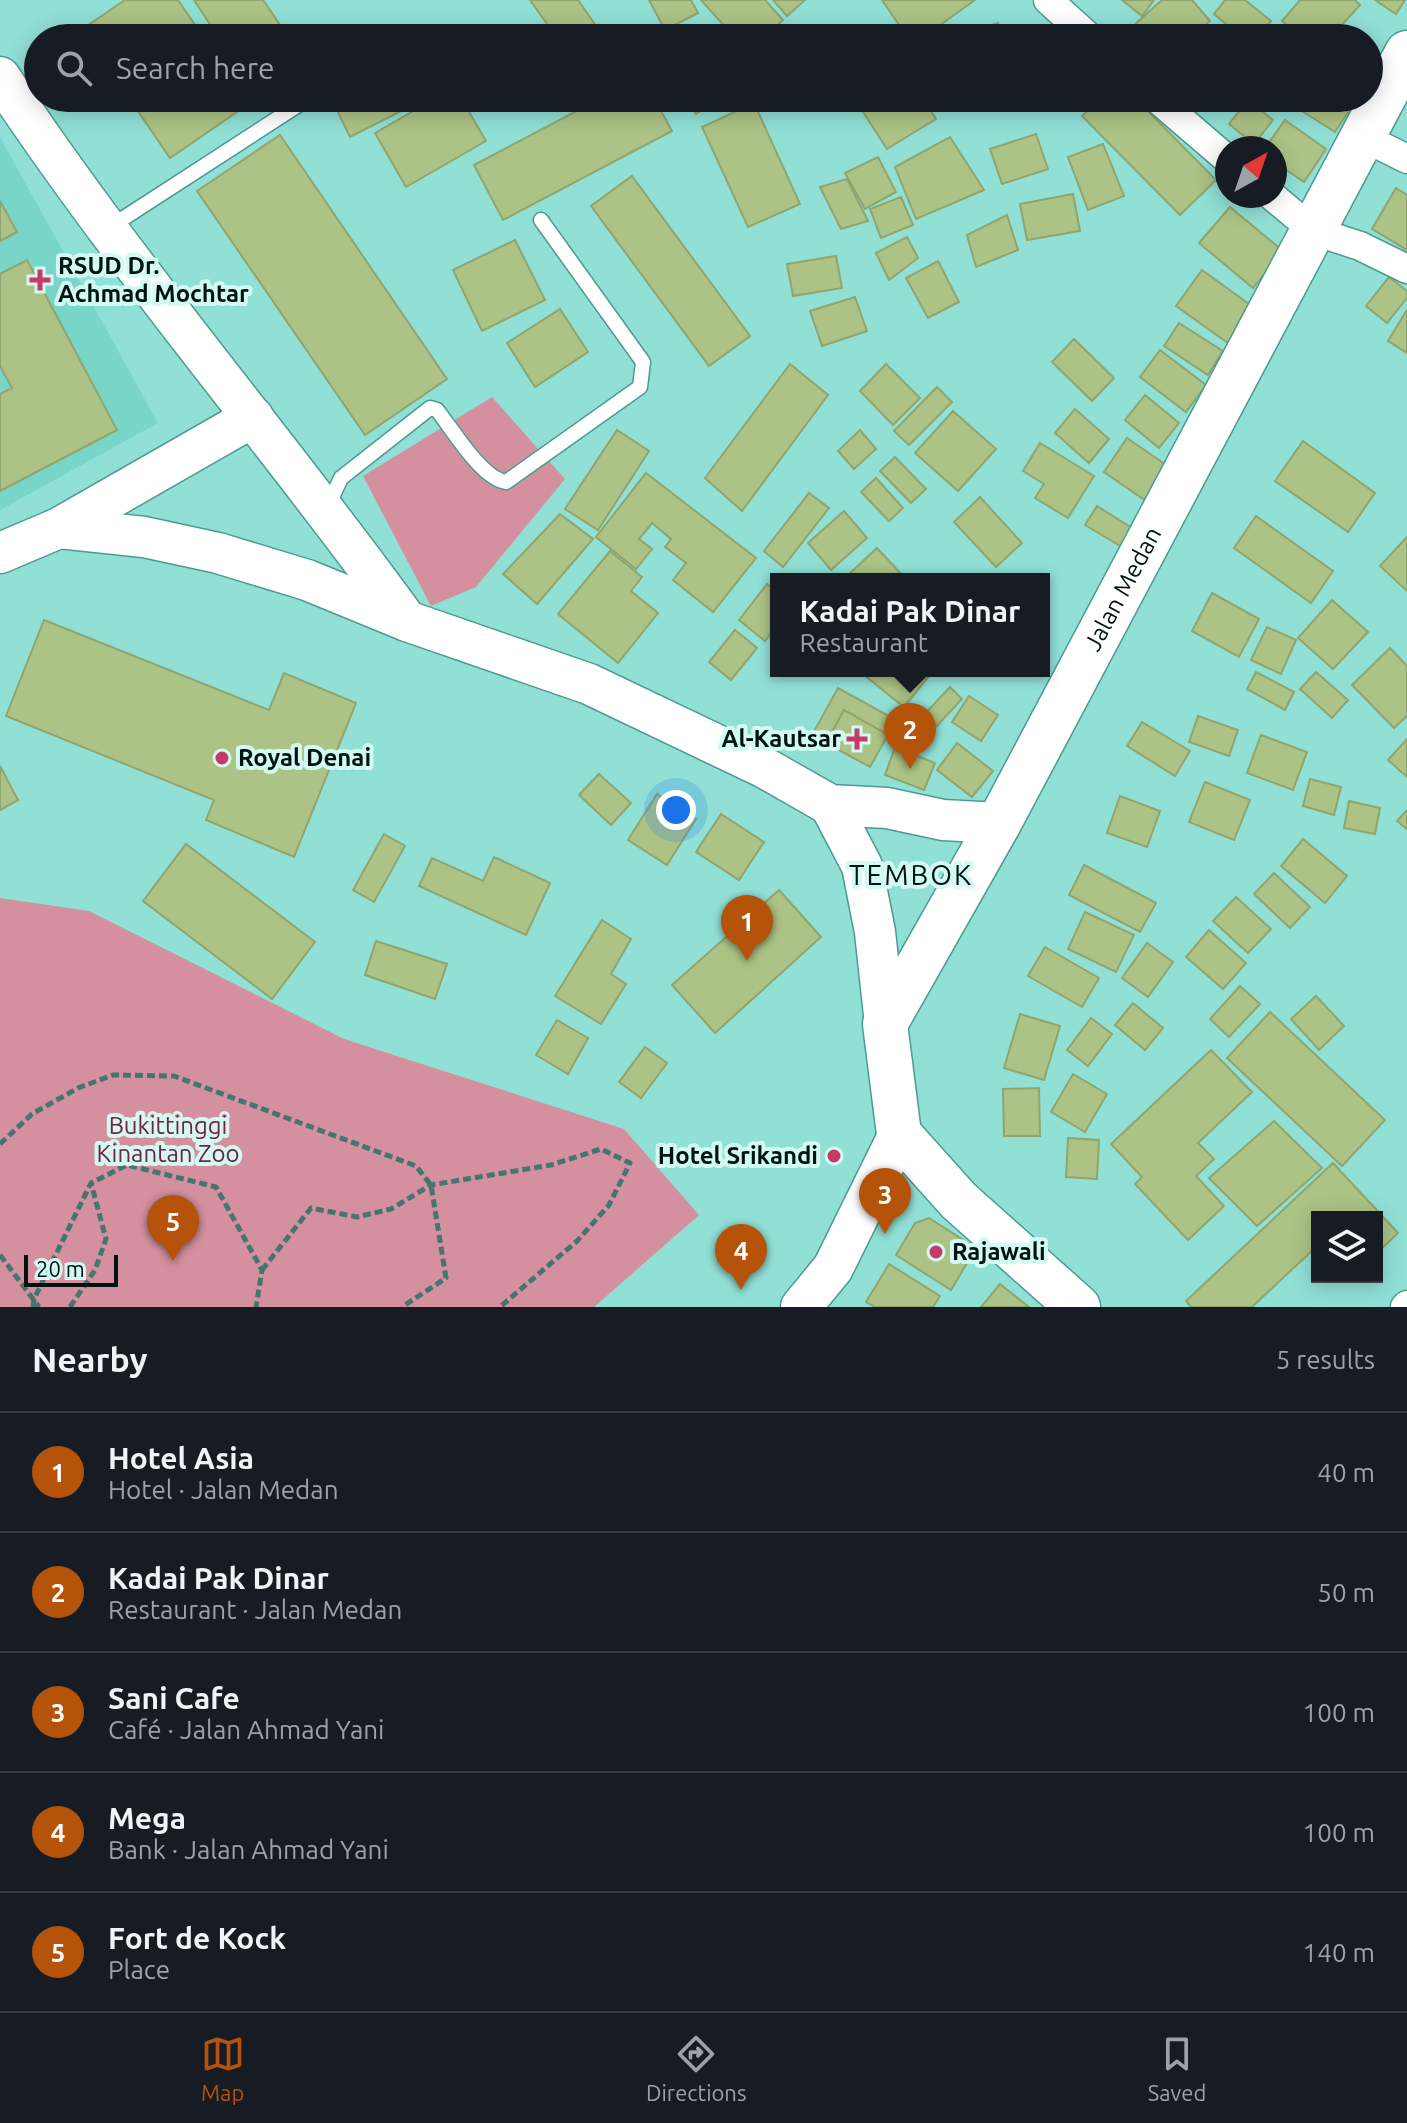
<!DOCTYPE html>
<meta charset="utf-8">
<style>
body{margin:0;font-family:Ubuntu,sans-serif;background:#242831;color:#f1f3f6}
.controls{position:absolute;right:24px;bottom:24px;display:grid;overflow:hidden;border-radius:0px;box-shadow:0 4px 20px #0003}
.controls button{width:72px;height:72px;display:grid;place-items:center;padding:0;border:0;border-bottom:2px solid #363941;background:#171b24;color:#f1f3f6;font:40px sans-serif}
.compass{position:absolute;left:1215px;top:136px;width:72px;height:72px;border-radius:50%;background:#171b24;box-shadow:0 4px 20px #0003;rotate:40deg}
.scale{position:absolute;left:24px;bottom:20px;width:94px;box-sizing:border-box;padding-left:8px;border:4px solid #001310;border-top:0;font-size:22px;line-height:28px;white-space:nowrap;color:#001310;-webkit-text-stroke:6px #d2f9f3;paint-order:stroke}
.you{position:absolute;left:676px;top:810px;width:28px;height:28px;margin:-20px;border:6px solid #fff;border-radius:50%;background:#1a73e8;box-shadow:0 0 0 12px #1a73e833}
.badge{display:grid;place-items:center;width:52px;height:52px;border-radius:50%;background:#b45309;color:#fff;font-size:26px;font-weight:700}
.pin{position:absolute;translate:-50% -66px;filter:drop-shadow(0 2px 4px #0008)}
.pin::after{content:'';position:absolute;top:42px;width:28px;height:24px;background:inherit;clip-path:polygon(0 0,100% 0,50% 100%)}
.popup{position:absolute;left:770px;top:573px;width:280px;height:104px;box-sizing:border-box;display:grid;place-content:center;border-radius:0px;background:#171b24;filter:drop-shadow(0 2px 6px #0005);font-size:26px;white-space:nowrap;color:#9ea1a6}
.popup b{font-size:30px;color:#f1f3f6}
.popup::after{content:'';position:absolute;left:50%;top:100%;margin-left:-16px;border:16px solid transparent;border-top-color:#171b24}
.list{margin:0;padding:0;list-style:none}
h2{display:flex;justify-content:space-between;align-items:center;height:104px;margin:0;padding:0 32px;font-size:34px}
h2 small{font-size:26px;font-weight:400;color:#9ea1a6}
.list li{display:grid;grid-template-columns:52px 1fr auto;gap:24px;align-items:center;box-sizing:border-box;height:120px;padding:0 32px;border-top:2px solid #363941}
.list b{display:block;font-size:30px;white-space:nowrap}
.list p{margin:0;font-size:26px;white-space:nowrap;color:#9ea1a6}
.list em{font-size:26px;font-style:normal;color:#9ea1a6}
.icon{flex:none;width:44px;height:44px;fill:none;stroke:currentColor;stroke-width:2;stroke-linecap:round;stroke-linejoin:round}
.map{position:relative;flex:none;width:1407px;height:1307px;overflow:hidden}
.search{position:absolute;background:#171b24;box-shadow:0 4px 20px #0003;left:24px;right:24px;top:24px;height:88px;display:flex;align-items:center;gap:20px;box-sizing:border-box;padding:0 28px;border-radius:44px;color:#9ea1a6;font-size:30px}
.sheet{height:704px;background:#171b24}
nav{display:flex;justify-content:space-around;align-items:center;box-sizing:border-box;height:112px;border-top:2px solid #363941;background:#171b24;font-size:22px;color:#9ea1a6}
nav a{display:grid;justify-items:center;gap:4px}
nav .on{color:#b45309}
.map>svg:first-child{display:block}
.built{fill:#7ad5c9}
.green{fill:#d4909f}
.building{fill:#acc385;stroke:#90a46d;stroke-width:2}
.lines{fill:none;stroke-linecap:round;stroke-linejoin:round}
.lane-casing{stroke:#4b9b92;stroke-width:17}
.street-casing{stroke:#4b9b92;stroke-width:31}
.secondary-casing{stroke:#4b9b92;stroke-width:43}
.primary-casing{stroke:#4b9b92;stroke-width:47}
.path{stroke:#45756f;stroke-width:5;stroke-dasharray:8 4;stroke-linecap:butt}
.lane{stroke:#fff;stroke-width:14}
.street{stroke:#fff;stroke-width:28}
.secondary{stroke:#fff;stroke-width:40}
.primary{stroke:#fff;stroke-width:44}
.poi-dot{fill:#c73a68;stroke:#d2f9f3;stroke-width:3}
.labels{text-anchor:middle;stroke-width:8;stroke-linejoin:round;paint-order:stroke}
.poi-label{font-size:24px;font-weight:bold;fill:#001310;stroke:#d2f9f3;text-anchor:start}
.street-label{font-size:24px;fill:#001310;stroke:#d2f9f3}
.park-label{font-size:24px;fill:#74213b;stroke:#d2f9f3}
.quarter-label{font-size:28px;letter-spacing:2px;fill:#001310;stroke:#d2f9f3}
</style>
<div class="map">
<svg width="1407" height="1307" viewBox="0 0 1407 1307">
<rect width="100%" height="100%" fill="#90e0d6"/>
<!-- built -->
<path class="built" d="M0 137 158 423 0 510Z"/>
<!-- green -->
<g class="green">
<path d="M492 397 565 479 476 587 431 606 363 476Z"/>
<path d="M0 898 89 911 344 1039 624 1129 699 1215 594 1307H0Z"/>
</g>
<!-- building -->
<g class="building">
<path d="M125 0H178L204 38H87L81 30Z"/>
<path d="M194 0H263L289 38H219Z"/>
<path d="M530 0H578L601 33 594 38H557Z"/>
<path d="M649 0H691L698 13 665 30Z"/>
<path d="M701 0H765L783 20 764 38H735Z"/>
<path d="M773 0H805L787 16Z"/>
<path d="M882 0H975L922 38H908Z"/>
<path d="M1122 0H1154L1142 16Z"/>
<path d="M1162 0H1192L1210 21 1190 38H1144L1133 26Z"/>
<path d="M1225 0H1245L1271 21 1257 38H1243L1214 14Z"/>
<path d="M1300 0H1355L1360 5 1330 38H1301L1282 21Z"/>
<path d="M1375 0H1405L1396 14Z"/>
<path d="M998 23 1003 38H972L970 32Z"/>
<path d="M129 98H246L250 103 170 158Z"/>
<path d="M331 98H427L350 137Z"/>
<path d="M436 98H461L486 141 406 187 375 133Z"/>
<path d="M601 98H654L672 131 503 220 474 165Z"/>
<path d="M684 98H719L696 114Z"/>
<path d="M854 98H923L936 119 887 149Z"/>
<path d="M1037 98H1059L1043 108Z"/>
<path d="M1100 98H1135L1216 180 1180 215 1082 116Z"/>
<path d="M1299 98H1352L1356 100 1335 132 1294 106Z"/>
<path d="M1248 100 1273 120 1254 144 1229 124Z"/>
<path d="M754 103 800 204 748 227 702 127Z"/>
<path d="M1285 120 1326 149 1304 182 1275 162V148H1265Z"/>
<path d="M1036 134 1048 169 1002 184 990 149Z"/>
<path d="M280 135 447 379 365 435 197 191Z"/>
<path d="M950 137 984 190 916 219 895 167Z"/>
<path d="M1103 144 1124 196 1088 210 1068 157Z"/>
<path d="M878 157 896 192 865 209 845 173Z"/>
<path d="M632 176 750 336 709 366 591 206Z"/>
<path d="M847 179 868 221 841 229 820 187Z"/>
<path d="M1396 188 1407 195V250L1372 229Z"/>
<path d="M1073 194 1080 231 1027 240 1020 204Z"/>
<path d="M901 197 913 225 881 238 870 209Z"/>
<path d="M0 201 17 232 0 241Z"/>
<path d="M1230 207 1283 251 1253 288 1199 243Z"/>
<path d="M1007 215 1018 250 976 267 967 235Z"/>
<path d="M907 237 918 258 889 280 876 253Z"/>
<path d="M515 240 545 300 482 331 453 270Z"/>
<path d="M836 256 842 288 793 296 787 264Z"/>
<path d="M27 260 117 430 0 491V394L12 388 0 366V274Z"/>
<path d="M938 261 959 302 928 318 906 278Z"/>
<path d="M1202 270 1253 307 1228 343 1176 306Z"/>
<path d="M1389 277 1407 291V298L1387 323 1366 306Z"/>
<path d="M855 297 867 331 822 346 810 311Z"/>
<path d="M560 309 588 352 535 387 507 343Z"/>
<path d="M1407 310V353L1388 341Z"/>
<path d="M1179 323 1223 351 1208 375 1164 346Z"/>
<path d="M1074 339 1114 378 1092 401 1052 362Z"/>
<path d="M1160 350 1206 385 1186 412 1140 377Z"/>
<path d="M790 364 828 395 742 511 705 478Z"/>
<path d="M886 364 920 398 893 425 860 391Z"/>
<path d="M937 387 952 402 909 445 894 431Z"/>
<path d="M1145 395 1179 423 1159 448 1125 420Z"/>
<path d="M1075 409 1109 439 1089 463 1055 433Z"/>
<path d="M953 411 996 449 958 491 915 453Z"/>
<path d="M617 430 649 451 598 530 565 509Z"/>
<path d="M860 430 876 449 854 469 838 451Z"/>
<path d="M1127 438 1169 467 1146 501 1104 472Z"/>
<path d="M1303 441 1375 493 1348 532 1275 481Z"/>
<path d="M1040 443 1094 476 1068 518 1035 498 1044 484 1023 471Z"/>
<path d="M895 457 926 489 911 503 880 471Z"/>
<path d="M646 473 756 558 713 612 673 580 686 563 665 547 671 539 652 523 639 539 652 549 636 569 596 537Z"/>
<path d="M876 478 903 508 889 521 861 492Z"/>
<path d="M809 493 829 508 783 567 764 551Z"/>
<path d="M980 497 1022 543 996 567 954 522Z"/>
<path d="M1097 506 1143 535 1132 553 1085 525Z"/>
<path d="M844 511 867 538 831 570 808 543Z"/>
<path d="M560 514 593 539 537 604 503 574Z"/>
<path d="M1256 516 1333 571 1311 603 1234 548Z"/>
<path d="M1407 537V591L1380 566Z"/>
<path d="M877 548 904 577 902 579H853L849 574Z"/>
<path d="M610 551 642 577 631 591 658 613 618 663 558 614Z"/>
<path d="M767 584 776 591V627L765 641 739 620Z"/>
<path d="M1212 593 1259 619 1239 657 1192 631Z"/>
<path d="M1332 600 1368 632 1333 669 1298 638Z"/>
<path d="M44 620 269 710 284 673 356 703 294 857 206 820 214 800 6 716Z"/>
<path d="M1267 627 1296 640 1281 674 1251 660Z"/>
<path d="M735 630 757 648 731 680 709 662Z"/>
<path d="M1390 648 1407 666V716L1394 728 1352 685Z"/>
<path d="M859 671H933L904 707Z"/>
<path d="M1256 672 1294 692 1285 710 1247 689Z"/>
<path d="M1316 672 1348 700 1332 718 1300 689Z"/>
<path d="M950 687 962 699 919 745 907 733Z"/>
<path d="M838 688 896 720 888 735 844 710 826 743 812 735Z"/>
<path d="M969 696 998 715 981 741 952 722Z"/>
<path d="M844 710 888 735 870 767 826 743Z"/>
<path d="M1198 716 1238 730 1229 756 1189 742Z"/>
<path d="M1142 722 1190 751 1175 776 1127 746Z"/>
<path d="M1261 735 1307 752 1293 790 1247 773Z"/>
<path d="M1407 739V777L1388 760Z"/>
<path d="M957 743 993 771 972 797 937 770Z"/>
<path d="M895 747 935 763 924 790 885 775Z"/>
<path d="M0 766 18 800 0 810Z"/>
<path d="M599 774 631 803 611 825 579 795Z"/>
<path d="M1310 779 1341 787 1334 815 1303 806Z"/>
<path d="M1205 782 1250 800 1234 840 1189 822Z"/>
<path d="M657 794 696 819 667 865 628 840Z"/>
<path d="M1120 796 1160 811 1147 847 1107 833Z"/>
<path d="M1349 801 1380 808 1375 834 1344 828Z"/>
<path d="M1407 810V829L1397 821Z"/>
<path d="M721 814 764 842 739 880 696 852Z"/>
<path d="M384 834 405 846 374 902 353 890Z"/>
<path d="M1303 839 1347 876 1325 903 1281 866Z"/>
<path d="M186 844 315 942 272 999 143 901Z"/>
<path d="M494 857 550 883 526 935 419 886 432 858 483 881Z"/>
<path d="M1084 865 1156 903 1140 932 1069 895Z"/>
<path d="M1274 873 1310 907 1290 928 1254 894Z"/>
<path d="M779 890 821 937 715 1033 672 985Z"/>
<path d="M1236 897 1271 929 1248 953 1213 921Z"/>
<path d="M1085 912 1134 935 1116 972 1068 949Z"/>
<path d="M602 920 631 939 611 974 626 984 601 1024 555 996Z"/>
<path d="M1209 930 1246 963 1223 989 1186 957Z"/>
<path d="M376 941 447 964 435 999 365 975Z"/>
<path d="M1147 943 1173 962 1148 997 1122 978Z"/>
<path d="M1045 947 1099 978 1082 1007 1028 976Z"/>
<path d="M1240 986 1260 1004 1229 1037 1210 1019Z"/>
<path d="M1316 996 1344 1026 1319 1050 1291 1019Z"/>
<path d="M1133 1003 1163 1028 1145 1050 1115 1025Z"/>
<path d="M1270 1012 1385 1120 1342 1166 1227 1058Z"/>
<path d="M1020 1014 1060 1026 1044 1080 1004 1068Z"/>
<path d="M1091 1018 1112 1034 1088 1066 1067 1050Z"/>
<path d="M557 1020 588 1038 568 1074 536 1055Z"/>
<path d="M645 1047 667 1063 641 1098 619 1082Z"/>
<path d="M1211 1050 1252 1092 1198 1143 1214 1159 1196 1176 1224 1206 1188 1240 1135 1184 1142 1177 1111 1144Z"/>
<path d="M1073 1074 1107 1094 1085 1132 1051 1112Z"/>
<path d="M1039 1088 1040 1136H1004L1003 1089Z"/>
<path d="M1274 1121 1322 1168 1257 1226 1209 1178Z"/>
<path d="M1068 1138 1099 1140 1097 1179 1066 1177Z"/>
<path d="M1333 1163 1398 1233 1377 1253V1217H1317V1246L1252 1307H1191L1186 1301Z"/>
<path d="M929 1218 976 1248 951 1290 896 1255 915 1223Z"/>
<path d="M889 1264 940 1296 933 1307H875L866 1302Z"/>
<path d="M1000 1284 1029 1307H981Z"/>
</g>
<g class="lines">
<defs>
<g id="lane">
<path d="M401 38 403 36"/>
<path d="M110 227 309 98"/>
<path d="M328 506 341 478 430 408 437 410C453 430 482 479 506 482L640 387 643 362 541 220"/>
</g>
<g id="street">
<path d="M1048 0 1090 38"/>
<path d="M1156 98 1227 159"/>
<path d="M1363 137 1407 159"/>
<path d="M1272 196 1314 231 1360 246 1407 269"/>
<path d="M1405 1307 1407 1305"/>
</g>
<g id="secondary">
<path d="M0 77C125 266 274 437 407 621"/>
<path d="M59 528 144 537 218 553 307 580 407 621 589 684 765 768 830 805 887 808 943 820 999 823"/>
<path d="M0 553 59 528 253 417"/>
<path d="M830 805 862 866 875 932 885 1024"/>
<path d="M801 1307 833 1268 899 1134"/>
</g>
<g id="primary">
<path id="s1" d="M1078 1307 959 1201 899 1134 885 1024 999 823 1407 53"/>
</g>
</defs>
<!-- lane casing -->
<use href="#lane" class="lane-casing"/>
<!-- street casing -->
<use href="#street" class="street-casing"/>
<!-- secondary casing -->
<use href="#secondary" class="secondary-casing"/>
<!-- primary casing -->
<use href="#primary" class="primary-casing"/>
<!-- path -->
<g class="path">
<path d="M0 1144 32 1114 78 1088 113 1075 174 1076 416 1166 431 1185 446 1278 402 1307"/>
<path d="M0 1255 39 1307"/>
<path d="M262 1270 311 1208 357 1217 391 1209 431 1185 551 1165 601 1149 630 1163 609 1205 577 1241 500 1307"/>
<path d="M33 1307 34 1299 91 1183 127 1165 216 1187 262 1270 256 1307"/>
<path d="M70 1307 95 1270 106 1239 91 1183"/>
</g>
<!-- lane -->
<use href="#lane" class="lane"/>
<!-- street -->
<use href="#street" class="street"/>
<!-- secondary -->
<use href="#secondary" class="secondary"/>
<!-- primary -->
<use href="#primary" class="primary"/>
</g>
<!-- markers -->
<g class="poi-dot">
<path d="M36 268h8v8h8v8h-8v8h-8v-8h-8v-8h8z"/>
<path d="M853 727h8v8h8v8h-8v8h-8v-8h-8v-8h8z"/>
<circle cx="222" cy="758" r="8"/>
<circle cx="834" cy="1156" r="8"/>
<circle cx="936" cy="1252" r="8"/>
</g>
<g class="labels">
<!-- poi labels -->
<g class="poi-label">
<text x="58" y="274">RSUD Dr.<tspan x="58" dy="28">Achmad Mochtar</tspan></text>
<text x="841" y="747" text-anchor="end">Al-Kautsar</text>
<text x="238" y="766">Royal Denai</text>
<text x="818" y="1164" text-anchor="end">Hotel Srikandi</text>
<text x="952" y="1260">Rajawali</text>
</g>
<!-- street labels -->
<g class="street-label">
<text dy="8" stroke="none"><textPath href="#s1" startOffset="856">Jalan Medan</textPath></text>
</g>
<!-- park labels -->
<g class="park-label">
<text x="168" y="1134">Bukittinggi<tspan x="168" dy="28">Kinantan Zoo</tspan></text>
</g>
<!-- quarter labels -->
<g class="quarter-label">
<text x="911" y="885">TEMBOK</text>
</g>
</g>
</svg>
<div class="controls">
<button><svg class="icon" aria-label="layers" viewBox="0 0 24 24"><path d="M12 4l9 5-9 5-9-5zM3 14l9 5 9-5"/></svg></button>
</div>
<svg class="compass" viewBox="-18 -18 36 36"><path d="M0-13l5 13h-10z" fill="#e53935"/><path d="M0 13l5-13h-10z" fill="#9ea1a6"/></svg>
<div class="scale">20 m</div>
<div class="you"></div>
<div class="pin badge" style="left:747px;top:961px">1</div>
<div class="pin badge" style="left:910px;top:769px">2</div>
<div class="popup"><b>Kadai Pak Dinar</b>Restaurant</div>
<div class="pin badge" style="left:885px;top:1234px">3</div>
<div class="pin badge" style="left:741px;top:1290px">4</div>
<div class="pin badge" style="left:173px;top:1261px">5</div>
<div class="search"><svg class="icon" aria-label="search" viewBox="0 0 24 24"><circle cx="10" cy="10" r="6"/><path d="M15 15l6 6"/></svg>Search here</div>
</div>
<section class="sheet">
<h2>Nearby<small>5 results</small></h2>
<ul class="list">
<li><span class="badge">1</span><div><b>Hotel Asia</b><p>Hotel · Jalan Medan</p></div><em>40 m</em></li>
<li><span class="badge">2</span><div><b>Kadai Pak Dinar</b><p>Restaurant · Jalan Medan</p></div><em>50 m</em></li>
<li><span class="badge">3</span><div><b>Sani Cafe</b><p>Café · Jalan Ahmad Yani</p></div><em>100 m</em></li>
<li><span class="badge">4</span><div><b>Mega</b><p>Bank · Jalan Ahmad Yani</p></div><em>100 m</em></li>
<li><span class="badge">5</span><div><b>Fort de Kock</b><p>Place</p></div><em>140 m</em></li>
</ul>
</section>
<nav>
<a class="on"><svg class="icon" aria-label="map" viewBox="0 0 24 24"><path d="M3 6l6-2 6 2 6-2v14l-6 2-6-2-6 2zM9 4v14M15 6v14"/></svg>Map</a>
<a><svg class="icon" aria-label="directions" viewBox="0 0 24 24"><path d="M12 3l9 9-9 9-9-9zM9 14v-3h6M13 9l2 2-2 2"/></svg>Directions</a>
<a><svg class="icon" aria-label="saved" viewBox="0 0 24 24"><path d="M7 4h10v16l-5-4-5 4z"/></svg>Saved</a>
</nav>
